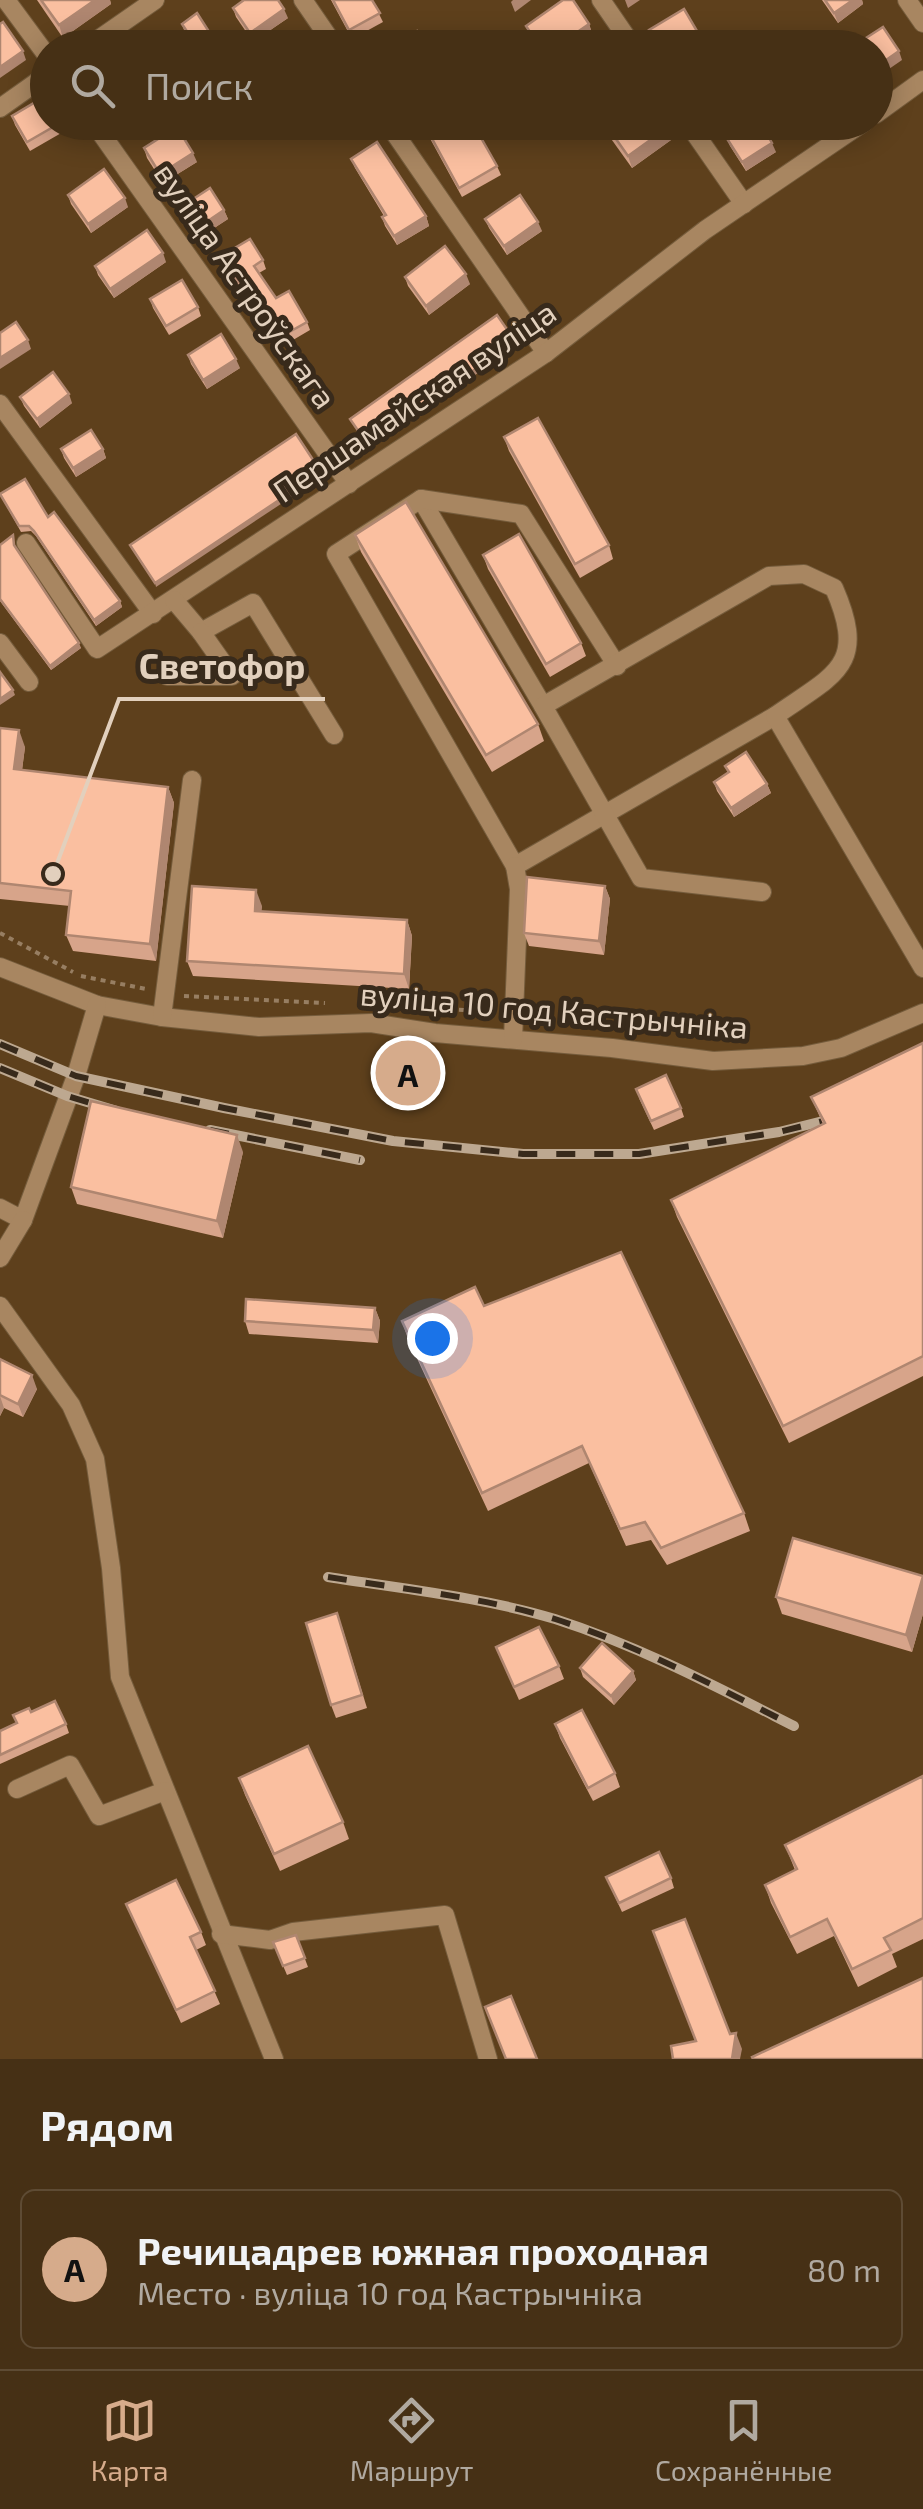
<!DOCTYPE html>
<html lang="ru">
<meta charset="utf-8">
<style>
body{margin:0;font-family:"Exo 2",sans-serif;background:#4d381e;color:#f1f3f6}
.you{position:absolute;left:432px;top:1338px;width:35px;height:35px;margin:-25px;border:8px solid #fff;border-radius:50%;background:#1a73e8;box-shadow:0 0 0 15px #1a73e833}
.badge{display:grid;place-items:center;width:65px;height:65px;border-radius:50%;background:#d6ab8b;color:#111;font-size:32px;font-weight:700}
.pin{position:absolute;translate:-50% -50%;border:5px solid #fff;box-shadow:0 2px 10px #0006}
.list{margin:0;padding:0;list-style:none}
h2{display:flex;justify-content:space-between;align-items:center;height:130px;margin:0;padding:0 40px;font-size:42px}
h2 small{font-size:32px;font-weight:400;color:#b0a9a0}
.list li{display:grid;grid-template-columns:65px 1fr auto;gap:30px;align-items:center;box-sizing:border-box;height:160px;margin:0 20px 20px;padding:0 20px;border:2px solid #5e4b34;border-radius:15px}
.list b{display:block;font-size:38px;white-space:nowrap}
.list p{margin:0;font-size:32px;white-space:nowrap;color:#b0a9a0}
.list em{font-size:32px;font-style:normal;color:#b0a9a0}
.icon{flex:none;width:55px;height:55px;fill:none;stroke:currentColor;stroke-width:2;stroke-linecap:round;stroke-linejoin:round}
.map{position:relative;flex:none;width:923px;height:2059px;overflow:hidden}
.search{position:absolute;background:#463015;box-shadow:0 5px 25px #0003;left:30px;right:30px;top:30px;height:110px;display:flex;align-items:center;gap:25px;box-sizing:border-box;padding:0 35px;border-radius:55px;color:#b0a9a0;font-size:38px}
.sheet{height:310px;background:#463015}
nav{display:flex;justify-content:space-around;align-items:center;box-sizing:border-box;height:140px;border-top:2px solid #5e4b34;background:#463015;font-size:28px;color:#b0a9a0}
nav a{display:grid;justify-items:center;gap:5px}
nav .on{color:#d6ab8b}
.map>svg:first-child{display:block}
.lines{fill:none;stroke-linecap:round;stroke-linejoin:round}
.minor-casing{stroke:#755c3c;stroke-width:20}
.path{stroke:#977e62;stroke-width:4;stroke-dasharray:5 5;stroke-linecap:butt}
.minor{stroke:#a88661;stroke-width:18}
.rail-casing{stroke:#bda890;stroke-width:10}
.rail{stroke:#382a1b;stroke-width:6;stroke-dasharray:19;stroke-linecap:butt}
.wall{fill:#d7a48a}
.shaded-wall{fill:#af8670}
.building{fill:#fabfa0;stroke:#af8670;stroke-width:2.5}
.labels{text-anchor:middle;stroke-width:10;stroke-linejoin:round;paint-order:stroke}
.street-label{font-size:32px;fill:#e2d0bd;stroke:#382a1b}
.leader{fill:none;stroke:#e2d0bd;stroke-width:4}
.callout-dot{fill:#e2d0bd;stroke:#382a1b;stroke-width:4}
.callout-label{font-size:35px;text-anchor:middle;font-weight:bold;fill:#e2d0bd;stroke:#382a1b;stroke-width:10;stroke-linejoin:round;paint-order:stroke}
</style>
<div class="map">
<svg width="923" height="2059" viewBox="0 0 923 2059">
<rect width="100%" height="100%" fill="#5e401c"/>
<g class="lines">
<defs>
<g id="minor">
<path d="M6 0 48 57"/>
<path d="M303 0 336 48"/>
<path d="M601 0 634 48"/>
<path d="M907 0 923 23"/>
<path d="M86 48 155 0"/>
<path d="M0 108 48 74"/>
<path d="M876 114 923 80"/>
<path d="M93 122 349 484"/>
<path d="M387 122 546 353"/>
<path d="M687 122 744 204"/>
<path d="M0 404 153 614"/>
<path d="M421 499 543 706"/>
<path d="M26 543 97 649 546 353 705 230 864 122"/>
<path d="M174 600 201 632 253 603 334 735"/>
<path d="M0 643 29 682"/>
<path d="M617 666 521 514 421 499 336 554 515 866 775 716"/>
<path d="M167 676H232L201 632"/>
<path d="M762 892 641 878 543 706 769 576 804 574 834 588C868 666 835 674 775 716L923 968"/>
<path d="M0 967 97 1005 162 1017 259 1027 371 1023 435 1033 612 1048 713 1061 803 1056 841 1048 923 1013"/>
<path d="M162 1017 192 780"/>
<path d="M513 1039 519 889 515 866"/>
<path d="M0 1208 23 1220 76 1076 97 1005"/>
<path d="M0 1258 23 1220"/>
<path d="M0 1306 71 1405 95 1459 111 1568 120 1677 274 2059"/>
<path d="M17 1789 70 1765 99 1816 165 1791"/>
<path d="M221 1934 270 1940 293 1932 445 1915 488 2059"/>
</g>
</defs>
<!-- minor casing -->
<use href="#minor" class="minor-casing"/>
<!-- path -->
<g class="path">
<path d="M0 933 73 972"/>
<path d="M81 976 146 989"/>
<path d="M184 996 325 1003"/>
<path d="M409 1007 464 1010"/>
</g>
<!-- minor -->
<use href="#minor" class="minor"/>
<defs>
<g id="rail">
<path d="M0 1044 76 1076 224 1108 393 1141 523 1154H639L779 1132 847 1115"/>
<path d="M0 1068 67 1096 117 1111"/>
<path d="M210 1130 360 1160"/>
<path d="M328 1577C403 1589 482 1597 555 1619 639 1646 715 1686 794 1726"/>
</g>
</defs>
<!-- rail casing -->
<use href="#rail" class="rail-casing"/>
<!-- rail -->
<use href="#rail" class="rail"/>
</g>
<!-- wall -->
<g class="wall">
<path d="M37 0H110L111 4 63 38Z"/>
<path d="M331 0H372L383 22 352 39Z"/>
<path d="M822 0H862L863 4 838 23Z"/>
<path d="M233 8 288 18 253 42 236 17Z"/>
<path d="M182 24 213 38 217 47 195 48 185 33Z"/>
<path d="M589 24 592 33 571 48H538L529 35 526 26Z"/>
<path d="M12 116 60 123 63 132 30 151 15 125Z"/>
<path d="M323 122H356L335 138Z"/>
<path d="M421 122H472L497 166 501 175 462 197Z"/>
<path d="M599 122H663L671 140 632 168Z"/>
<path d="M726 137 776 152 746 171 730 146Z"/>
<path d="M144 148 197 162 163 183 147 158Z"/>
<path d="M351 159 426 216 429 226 397 245 385 226 382 217 384 216 355 168Z"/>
<path d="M68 195 128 207 91 233 71 204Z"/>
<path d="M181 207 224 210 228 219 199 238 184 216Z"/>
<path d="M485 219 542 231 507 255 489 228Z"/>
<path d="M218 258 263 260 266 269 259 273 276 298 307 322 310 330 276 350 258 319 256 310 239 285 234 288Z"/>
<path d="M166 262 114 298 98 275 95 266Z"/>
<path d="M405 277 470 284 429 315 408 286Z"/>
<path d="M150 299 198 307 201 316 169 335 153 308Z"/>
<path d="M188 355 240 368 207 389 191 364Z"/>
<path d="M20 397 72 403 40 428 24 406Z"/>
<path d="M504 437 609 545 613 559 580 578 509 451Z"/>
<path d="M61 449H103L106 458 76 477 64 458Z"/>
<path d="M0 494 48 517 120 601 122 607 96 626 36 536 31 531 21 532Z"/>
<path d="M13 535 15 547 81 648 51 670 0 601V545Z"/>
<path d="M355 535 538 724 544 741 492 772 361 552Z"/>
<path d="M483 555 581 643 586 656 550 677 488 569Z"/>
<path d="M0 728 25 747 22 770 168 787 174 803 156 961 73 951 66 935 70 906 0 899Z"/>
<path d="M725 766 767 784 771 793 734 817 717 791 714 782 728 773Z"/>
<path d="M605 886 610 899 604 955 529 946 524 933Z"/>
<path d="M262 906 261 911 407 920 412 936 409 989 193 976 187 961Z"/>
<path d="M923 1043V1376L789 1443 677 1217 671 1200 823 1124 811 1097Z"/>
<path d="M418 1047 421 1056 420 1090 395 1089 392 1080Z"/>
<path d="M639 1098 681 1108 684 1117 654 1130Z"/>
<path d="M243 1152 223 1238 77 1204 71 1187Z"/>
<path d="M484 1306 744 1513 750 1531 667 1565 651 1540 626 1546 589 1463 488 1511 408 1339 402 1321Z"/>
<path d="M375 1308 380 1321 378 1343 249 1334 245 1321Z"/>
<path d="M0 1359 37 1389 23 1417 4 1408 0 1416Z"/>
<path d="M923 1576V1614L912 1652 782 1614 776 1597Z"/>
<path d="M342 1627 367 1708 336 1718 331 1705Z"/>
<path d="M496 1647 559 1666 564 1679 519 1700Z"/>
<path d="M580 1668 633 1671 636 1680 614 1705 583 1677Z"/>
<path d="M31 1712 66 1724 69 1733 0 1764V1731L16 1724Z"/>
<path d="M555 1724 615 1773 620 1787 593 1801 560 1738Z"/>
<path d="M923 1776V1939L892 1954 897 1967 858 1987 834 1936 797 1954 771 1903 765 1885 795 1870 785 1845Z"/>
<path d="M239 1778 343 1822 349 1839 280 1871 245 1795Z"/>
<path d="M606 1877 671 1878 674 1888 622 1912Z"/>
<path d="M126 1904 201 1932 206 1945 196 1950 220 2004 181 2023Z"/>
<path d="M296 1935 308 1967 287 1975 273 1942Z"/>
</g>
<!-- shaded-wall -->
<g class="shaded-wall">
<path d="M95 0H110L111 4 63 38 59 25Z"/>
<path d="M513 0H531L515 12 511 2Z"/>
<path d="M625 0H640L628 8Z"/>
<path d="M853 0H862L863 4 838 23 834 13Z"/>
<path d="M284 9 288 18 253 42 250 33Z"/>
<path d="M589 24 592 33 571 48H554Z"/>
<path d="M213 38 217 47 215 48H198Z"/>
<path d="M23 51 26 60 0 78V67Z"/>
<path d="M899 51 902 60 876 78V67Z"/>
<path d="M117 122H135L120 131Z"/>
<path d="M341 122H356L335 138 332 129Z"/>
<path d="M667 128 671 140 632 168 628 156Z"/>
<path d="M772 143 776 152 746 171 742 162Z"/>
<path d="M193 153 197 162 163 183 160 174Z"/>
<path d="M125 198 128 207 91 233 88 224Z"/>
<path d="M224 210 228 219 199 238 196 229Z"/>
<path d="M426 216 429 226 397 245 394 236Z"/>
<path d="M538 222 542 231 507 255 504 246Z"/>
<path d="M163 253 166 262 114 298 110 289Z"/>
<path d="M466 274 470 284 429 315 426 306Z"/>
<path d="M28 340 31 349 0 369V358Z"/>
<path d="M515 341 517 346 369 449 368 445Z"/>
<path d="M236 359 240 368 207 389 203 380Z"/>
<path d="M69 394 72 403 40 428 37 419Z"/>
<path d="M103 449 106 458 76 477 73 468Z"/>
<path d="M321 472 323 476 156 587 155 583Z"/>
<path d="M120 601 122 607 96 626 94 620Z"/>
<path d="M79 643 81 648 51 670 50 666Z"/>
<path d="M13 690 15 695 0 705V699Z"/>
<path d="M19 730 25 747 20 786 14 769Z"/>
<path d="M767 784 771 793 734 817 731 808Z"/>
<path d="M168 787 174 803 156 961 150 944Z"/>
<path d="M605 886 610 899 604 955 599 941Z"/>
<path d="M256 890 262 906 260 927 255 911Z"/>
<path d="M407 920 412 936 409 989 404 974Z"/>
<path d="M418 1047 421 1056 420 1090 416 1081Z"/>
<path d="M237 1135 243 1152 223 1238 217 1221Z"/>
<path d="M375 1308 380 1321 378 1343 373 1330Z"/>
<path d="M32 1375 37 1389 23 1417 18 1404Z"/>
<path d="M0 1396 4 1408 0 1416Z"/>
<path d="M923 1576V1614L912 1652 906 1635Z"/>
<path d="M633 1671 636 1680 614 1705 611 1696Z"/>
<path d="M736 2033 742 2049 740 2059H732Z"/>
</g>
<!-- building -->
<g class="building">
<path d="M41 0H95L59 25Z"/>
<path d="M244 0H278L284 9 250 33 233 8Z"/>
<path d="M333 0H372L380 13 349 30Z"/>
<path d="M563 0H573L589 24 554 48H541L526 26Z"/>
<path d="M825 0H853L834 13Z"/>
<path d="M684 9 707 48H659L649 30Z"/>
<path d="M197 13 213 38 198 48 182 24Z"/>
<path d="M3 22 23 51 0 67V24Z"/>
<path d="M883 27 899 51 876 67V48H857L855 45Z"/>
<path d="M417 31 427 48H391Z"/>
<path d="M44 97 48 102V122L60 123 27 142 12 116Z"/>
<path d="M326 122H341L332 129Z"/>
<path d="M423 122H472L497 166 459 188Z"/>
<path d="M604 122H663L667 128 628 156Z"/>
<path d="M749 122H760L772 143 742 162 726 137Z"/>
<path d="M177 127 193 153 160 174 144 148Z"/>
<path d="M377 142 426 216 394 236 382 217 386 215 351 159Z"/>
<path d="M104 169 125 198 88 224 68 195Z"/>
<path d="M210 188 224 210 196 229 181 207Z"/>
<path d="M520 195 538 222 504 246 485 219Z"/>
<path d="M147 230 163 253 110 289 95 266Z"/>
<path d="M250 239 263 260 254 266 276 298 289 291 307 322 273 341 255 311 258 309 236 277 231 279 218 258Z"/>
<path d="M445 246 466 274 426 306 405 277Z"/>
<path d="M182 280 198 307 166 326 150 299Z"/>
<path d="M497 315 515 341 368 445 350 419Z"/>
<path d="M16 322 28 340 0 358V333Z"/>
<path d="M221 334 236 359 203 380 188 355Z"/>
<path d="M53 372 69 394 37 419 20 397Z"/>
<path d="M538 418 609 545 575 564 504 437Z"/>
<path d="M91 430 103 449 73 468 61 449Z"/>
<path d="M296 434 321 472 155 583 130 545Z"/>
<path d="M25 479 48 517 54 512 120 601 94 620 34 531 29 526H19L0 494Z"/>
<path d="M406 502 538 724 486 755 355 535Z"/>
<path d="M519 534 581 643 546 664 483 555Z"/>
<path d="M13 535 14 545 79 643 50 666 0 599V545Z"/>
<path d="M0 672 13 690 0 699Z"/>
<path d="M0 728 19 730 14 769 168 787 150 944 66 935 71 891 0 883Z"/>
<path d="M746 752 767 784 731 808 714 782 729 772 725 766Z"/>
<path d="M527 877 605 886 599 941 524 933Z"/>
<path d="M192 886 256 890 255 911 407 920 404 974 187 961Z"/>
<path d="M923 1043V1356L783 1426 671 1200 825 1123 811 1097Z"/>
<path d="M394 1046 418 1047 416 1081 392 1080Z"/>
<path d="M666 1075 681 1108 651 1121 636 1089Z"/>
<path d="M91 1101 237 1135 217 1221 71 1187Z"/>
<path d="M621 1252 744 1513 661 1548 645 1522 620 1529 582 1446 482 1493 402 1321 475 1287 484 1306Z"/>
<path d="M246 1299 375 1308 373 1330 245 1321Z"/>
<path d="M0 1359 32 1375 18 1404 0 1395Z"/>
<path d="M793 1538 923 1576 906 1635 776 1597Z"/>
<path d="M337 1613 362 1695 331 1705 306 1623Z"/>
<path d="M539 1627 559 1666 514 1687 496 1647Z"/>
<path d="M602 1643 633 1671 611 1696 580 1668Z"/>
<path d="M55 1701 66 1724 0 1755V1731L17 1723 13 1715 29 1708 31 1712Z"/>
<path d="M582 1710 615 1773 588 1788 555 1724Z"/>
<path d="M308 1746 343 1822 274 1854 239 1778Z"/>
<path d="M923 1776V1918L884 1938 891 1950 852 1969 827 1919 790 1937 765 1885 797 1869 785 1845Z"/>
<path d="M659 1852 671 1878 619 1903 606 1877Z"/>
<path d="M176 1880 201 1932 190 1937 215 1991 176 2010 126 1904Z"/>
<path d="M685 1919 730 2034 736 2033 732 2059H673L671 2046 696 2041 653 1931Z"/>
<path d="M296 1935 305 1958 283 1966 273 1942Z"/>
<path d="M923 1978V2059H753L752 2057Z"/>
<path d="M511 1996 537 2059H506L485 2007Z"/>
</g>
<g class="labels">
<!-- street labels -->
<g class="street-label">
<text transform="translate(245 286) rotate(55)" y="11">вуліца Астроўскага</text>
<text transform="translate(415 402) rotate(-34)" y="11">Першамайская вуліца</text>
<text transform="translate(554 1011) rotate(5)" y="11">вуліца 10 год Кастрычніка</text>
</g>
</g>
<!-- callouts -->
<path class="leader" d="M53 874L119 699H325"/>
<circle class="callout-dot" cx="53" cy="874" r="10"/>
<g class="callout-label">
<text x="222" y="679">Светофор</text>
</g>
</svg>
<div class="you"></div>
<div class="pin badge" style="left:408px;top:1073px">A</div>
<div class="search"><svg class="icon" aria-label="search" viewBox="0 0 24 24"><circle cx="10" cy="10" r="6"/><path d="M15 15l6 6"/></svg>Поиск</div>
</div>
<section class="sheet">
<h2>Рядом<small></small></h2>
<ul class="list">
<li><span class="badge">A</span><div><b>Речицадрев южная проходная</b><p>Место · вуліца 10 год Кастрычніка</p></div><em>80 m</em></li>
</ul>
</section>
<nav>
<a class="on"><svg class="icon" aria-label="map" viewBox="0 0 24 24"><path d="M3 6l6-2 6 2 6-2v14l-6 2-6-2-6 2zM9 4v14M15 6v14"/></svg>Карта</a>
<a><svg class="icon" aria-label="directions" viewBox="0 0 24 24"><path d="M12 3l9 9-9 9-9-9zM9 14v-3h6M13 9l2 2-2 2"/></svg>Маршрут</a>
<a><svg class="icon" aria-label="saved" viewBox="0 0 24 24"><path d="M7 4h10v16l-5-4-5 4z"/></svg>Сохранённые</a>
</nav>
